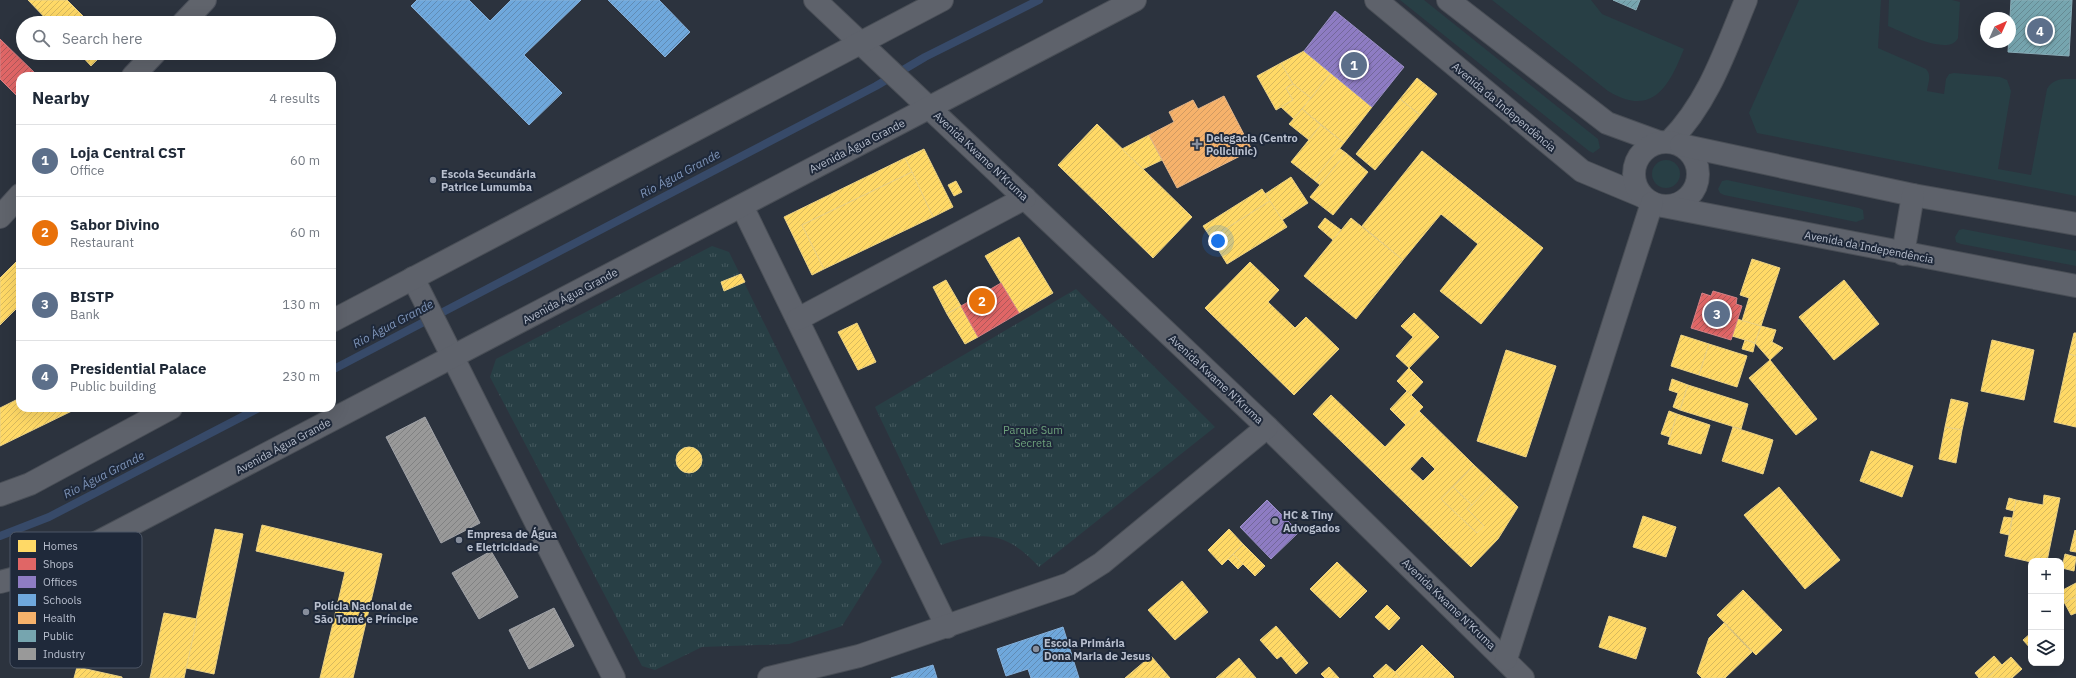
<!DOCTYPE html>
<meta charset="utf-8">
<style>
body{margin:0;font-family:"IBM Plex Sans",sans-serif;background:#f6f6f7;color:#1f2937}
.controls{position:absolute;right:12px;bottom:12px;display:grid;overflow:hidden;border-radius:8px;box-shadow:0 4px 16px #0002}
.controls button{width:36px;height:36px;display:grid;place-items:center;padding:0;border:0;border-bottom:1px solid #e0e1e3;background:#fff;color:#1f2937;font:20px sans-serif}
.compass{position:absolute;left:1980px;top:12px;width:36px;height:36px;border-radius:50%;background:#fff;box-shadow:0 4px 16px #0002;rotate:45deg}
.you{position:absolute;left:1218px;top:241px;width:14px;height:14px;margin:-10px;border:3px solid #fff;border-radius:50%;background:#1a73e8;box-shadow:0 0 0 6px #1a73e833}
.badge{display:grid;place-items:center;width:26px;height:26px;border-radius:50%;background:#878e9c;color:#fff;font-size:13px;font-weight:700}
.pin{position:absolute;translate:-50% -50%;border:2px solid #fff;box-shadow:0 1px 4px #0006}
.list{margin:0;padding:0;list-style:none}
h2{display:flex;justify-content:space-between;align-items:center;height:52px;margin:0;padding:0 16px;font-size:17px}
h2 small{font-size:13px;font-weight:400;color:#747a83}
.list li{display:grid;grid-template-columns:26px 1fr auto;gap:12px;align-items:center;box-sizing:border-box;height:72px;padding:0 16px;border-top:1px solid #e0e1e3}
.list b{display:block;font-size:15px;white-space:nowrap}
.list p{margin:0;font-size:13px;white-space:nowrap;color:#747a83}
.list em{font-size:13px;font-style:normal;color:#747a83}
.icon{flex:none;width:22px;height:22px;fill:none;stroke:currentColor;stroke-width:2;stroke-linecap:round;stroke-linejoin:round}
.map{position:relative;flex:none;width:2076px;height:678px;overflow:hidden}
.search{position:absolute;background:#fff;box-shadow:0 4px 16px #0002;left:16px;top:16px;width:320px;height:44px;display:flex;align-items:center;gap:10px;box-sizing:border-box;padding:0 14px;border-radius:22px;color:#747a83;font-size:15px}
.panel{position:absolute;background:#fff;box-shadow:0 4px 16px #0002;left:16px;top:72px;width:320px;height:340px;border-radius:12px}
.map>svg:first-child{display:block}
.grass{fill:#283f45}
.park{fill:url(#park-tufts)}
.homes{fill:url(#homes-hatch);stroke:#ead185;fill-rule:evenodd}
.shops{fill:url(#shops-hatch);stroke:#d48185}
.offices{fill:url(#offices-hatch);stroke:#9b90c6}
.schools{fill:url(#schools-hatch);stroke:#85afd8}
.health{fill:url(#health-hatch);stroke:#e3b689}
.public{fill:url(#public-hatch);stroke:#8aadb8}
.industry{fill:url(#industry-hatch);stroke:#a2a4a9}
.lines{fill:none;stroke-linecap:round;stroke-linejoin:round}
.stream{stroke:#374a69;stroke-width:8}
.minor-casing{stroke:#494e56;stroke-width:24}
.major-casing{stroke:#4b505a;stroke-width:24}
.minor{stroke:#5e626b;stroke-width:22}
.major{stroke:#60646c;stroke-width:22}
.poi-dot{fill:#878e9c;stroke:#1f293a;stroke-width:1.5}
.labels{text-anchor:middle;stroke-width:4;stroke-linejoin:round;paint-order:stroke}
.street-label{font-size:11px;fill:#b8bfce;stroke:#1f293a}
.poi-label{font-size:11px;font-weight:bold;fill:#b8bfce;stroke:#1f293a;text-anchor:start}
.park-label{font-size:11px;fill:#6da07b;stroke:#1f293a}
.water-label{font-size:12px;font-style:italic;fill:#7d93b7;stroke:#1f293a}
.key{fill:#1f293a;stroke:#4d5666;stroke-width:1}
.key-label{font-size:11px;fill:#b8bfce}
</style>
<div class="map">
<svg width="2076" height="678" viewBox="0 0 2076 678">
<defs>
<pattern id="park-tufts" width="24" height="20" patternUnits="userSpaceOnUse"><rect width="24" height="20" fill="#283f45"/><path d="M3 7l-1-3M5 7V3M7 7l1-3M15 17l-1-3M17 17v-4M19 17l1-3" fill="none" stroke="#45595f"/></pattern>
<pattern id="homes-hatch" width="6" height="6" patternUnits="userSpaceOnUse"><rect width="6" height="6" fill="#ffd966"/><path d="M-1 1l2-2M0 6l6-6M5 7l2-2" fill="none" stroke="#d7b95e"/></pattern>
<pattern id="shops-hatch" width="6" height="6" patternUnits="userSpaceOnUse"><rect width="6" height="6" fill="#e06666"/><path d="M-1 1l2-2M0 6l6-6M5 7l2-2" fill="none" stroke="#ad585a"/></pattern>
<pattern id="offices-hatch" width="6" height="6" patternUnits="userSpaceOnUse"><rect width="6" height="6" fill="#8e7cc3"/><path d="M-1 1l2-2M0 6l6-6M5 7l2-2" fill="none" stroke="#74689b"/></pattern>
<pattern id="schools-hatch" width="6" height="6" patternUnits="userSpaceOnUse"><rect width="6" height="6" fill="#6fa8dc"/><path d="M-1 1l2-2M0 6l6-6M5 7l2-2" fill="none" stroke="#618cb4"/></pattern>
<pattern id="health-hatch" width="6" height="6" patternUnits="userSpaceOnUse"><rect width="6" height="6" fill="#f6b26b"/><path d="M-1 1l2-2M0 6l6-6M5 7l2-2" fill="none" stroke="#d09a62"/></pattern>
<pattern id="public-hatch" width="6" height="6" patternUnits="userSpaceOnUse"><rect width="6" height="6" fill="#76a5af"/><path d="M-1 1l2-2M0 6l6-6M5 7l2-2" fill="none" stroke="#668a93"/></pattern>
<pattern id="industry-hatch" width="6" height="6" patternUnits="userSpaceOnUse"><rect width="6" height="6" fill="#999"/><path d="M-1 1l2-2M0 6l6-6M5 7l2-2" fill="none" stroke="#808182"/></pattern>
</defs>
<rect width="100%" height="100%" fill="#2c333e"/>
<!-- grass -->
<g class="grass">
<path d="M1400 0H1424L1598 139 1600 148 1593 153 1589 151Z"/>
<path d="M1492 0H1591L1602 14 1684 49C1669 86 1653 118 1608 91Z"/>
<path d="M1799 0H1881L1878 48 1926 69C1932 75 1928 83 1927 91L1944 94 1946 79 1949 74 1954 73 2000 77 2007 80 2011 91 1998 169 2031 175 2047 89C2054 77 2064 79 2076 79V196L1757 133 1749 113Z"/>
<path d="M1889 0H1952L1960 2 1958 38C1949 57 1903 32 1888 26Z"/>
<circle cx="1666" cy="174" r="14"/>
<path d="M1727 180 1859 208 1863 210 1864 219 1856 222 1724 195 1720 193 1718 189 1722 181Z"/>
<path d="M1963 229 2076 251V266L1961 244 1956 242 1955 237 1959 230Z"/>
</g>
<!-- park -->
<g class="park">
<path d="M712 246 729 252 882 562 842 626 789 644 702 647 655 670 642 666 490 377 496 359Z"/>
<path d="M1076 289 1215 427 1039 567C1007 532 985 530 941 545L875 407Z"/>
</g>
<!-- homes -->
<g class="homes">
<path d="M28 0H67L90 23H50Z"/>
<path d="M1304 51 1331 73 1311 98 1293 84 1281 63Z"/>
<path d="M79 53H104L91 66Z"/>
<path d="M1281 63 1293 84 1286 88 1293 100 1276 110 1257 76Z"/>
<path d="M1331 73 1372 107 1344 143 1302 109Z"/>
<path d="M1417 78 1437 94 1420 115 1400 99Z"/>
<path d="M1293 84 1311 98 1294 119 1281 107 1293 100 1286 88Z"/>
<path d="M1400 99 1420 115 1375 170 1356 154Z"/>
<path d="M1302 109 1321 125 1309 140 1289 124Z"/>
<path d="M1097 124 1192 217 1153 258 1058 165Z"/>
<path d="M1321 125 1344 143 1314 180 1291 162Z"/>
<path d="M1149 135 1162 160 1143 169 1122 149Z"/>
<path d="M1339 148 1346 153 1320 185 1314 180Z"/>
<path d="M924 149 953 207 933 217 905 158Z"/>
<path d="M1422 151 1543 248 1481 324 1440 291 1478 244 1441 214 1403 260 1362 226Z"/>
<path d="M1346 153 1368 172 1333 215 1310 197Z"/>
<path d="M905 158 912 172 802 225 824 269 812 275 784 217Z"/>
<path d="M912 172 933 217 824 269 802 225Z"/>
<path d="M1291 177 1308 203 1282 220 1265 194Z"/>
<path d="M956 181 962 192 954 196 948 185Z"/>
<path d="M1262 189 1270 201 1211 238 1203 226Z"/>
<path d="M1270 201 1287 227 1227 264 1211 238Z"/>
<path d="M1325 218 1341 230 1333 240 1318 227Z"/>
<path d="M1351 218 1403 260 1356 319 1304 276Z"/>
<path d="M1019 237 1053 293 1019 313 985 256Z"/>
<path d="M20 258V305L0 325V278Z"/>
<path d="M1752 259 1780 268 1761 326 1742 321 1749 298 1740 295Z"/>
<path d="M1250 262 1279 290 1268 302 1295 328 1306 317 1339 349 1294 395 1205 308Z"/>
<path d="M741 274 745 282 724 291 721 282Z"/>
<path d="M946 280 961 306 947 314 933 287Z"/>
<path d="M1844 280 1879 324 1834 360 1799 317Z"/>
<path d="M961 306 978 337 965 344 947 314Z"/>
<path d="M1414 313 1439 337 1409 368 1396 356 1413 337 1401 326Z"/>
<path d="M1737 319 1761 326 1755 343 1732 336Z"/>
<path d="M857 323 876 362 858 370 838 332Z"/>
<path d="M1761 326 1776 330 1772 342 1783 348 1770 360 1755 343Z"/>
<path d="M2074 333H2076V356L2069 354Z"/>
<path d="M1681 335 1709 344 1699 375 1671 366Z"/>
<path d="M1745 340 1755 343 1753 352 1742 349Z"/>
<path d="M1992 340 2034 350 2024 400 1981 391Z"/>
<path d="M1709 344 1747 356 1737 387 1699 375Z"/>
<path d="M1506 350 1556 366 1526 457 1477 441Z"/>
<path d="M2069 354 2076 356V427L2054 422Z"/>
<path d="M1770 360 1817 419 1796 435 1749 378Z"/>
<path d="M1409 368 1423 382 1411 395 1397 381Z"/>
<path d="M1672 379 1688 385 1680 410 1673 407 1678 393 1669 390Z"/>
<path d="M1688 385 1748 404 1741 429 1680 410Z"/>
<path d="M1407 391 1423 407 1406 425 1390 409Z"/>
<path d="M1331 395 1385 447 1419 411 1474 465 1441 499 1477 533 1484 526 1467 509 1493 483 1518 507 1498 539 1471 567 1313 414ZM1422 456 1435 469 1423 481 1410 469Z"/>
<path d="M20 398V408H78L0 446V408Z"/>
<path d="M1951 399 1968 403 1962 430 1945 427Z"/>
<path d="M1669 411 1677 414 1670 437 1661 434Z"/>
<path d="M1677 414 1710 425 1701 454 1668 444Z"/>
<path d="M1733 427 1773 440 1763 474 1722 461Z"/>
<path d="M1945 427 1962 430 1956 463 1939 459Z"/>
<circle cx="689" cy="460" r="13"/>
<path d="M1871 451 1913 466 1902 497 1860 481Z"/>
<path d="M1474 465 1493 483 1472 505 1453 487Z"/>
<path d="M1453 487 1472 505 1467 509 1484 526 1477 533 1441 499Z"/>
<path d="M1779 487 1840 560 1805 589 1744 515Z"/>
<path d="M2044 495 2060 498 2047 561 2031 562 2005 556 2016 500 2043 505Z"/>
<path d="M2009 498 2016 500 2014 511 2006 509Z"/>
<path d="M1643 516 1676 527 1666 557 1633 547Z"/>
<path d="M2004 517 2012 518 2009 535 2000 533Z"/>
<path d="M262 525 382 554 353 678H320L345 572 256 551Z"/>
<path d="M215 529 243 534 214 674 186 668Z"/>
<path d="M1229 529 1243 544 1222 565 1208 550Z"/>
<path d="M2075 530 2076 531V552L2070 551Z"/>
<path d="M1243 544 1265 566 1255 576 1233 554Z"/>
<path d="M1233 554 1243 564 1238 569 1228 559Z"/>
<path d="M2065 554 2076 557 2074 571 2062 568Z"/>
<path d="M1337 562 1367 591 1340 618 1310 589Z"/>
<path d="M1182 581 1208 612 1175 640 1148 610Z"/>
<path d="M2076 583V597L2064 602 2061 591Z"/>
<path d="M1743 590 1782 630 1756 655 1717 615Z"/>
<path d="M2076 597V613L2071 615 2064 602Z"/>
<path d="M1387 605 1400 618 1389 630 1375 617Z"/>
<path d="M164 613 197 619 184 678H150Z"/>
<path d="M1609 616 1646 628 1636 659 1599 647Z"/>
<path d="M1724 623 1752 652 1725 678H1702L1697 673 1709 638Z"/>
<path d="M1276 626 1308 663 1296 674 1281 656 1277 659 1260 640Z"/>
<path d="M2031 633V649L2023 640Z"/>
<path d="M1422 645 1454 677 1453 678H1400L1395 672Z"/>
<path d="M1151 656 1170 678H1125Z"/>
<path d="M1994 656 2002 665 1987 678H1979L1975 673Z"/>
<path d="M2011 657 2022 669 2012 678H1987Z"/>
<path d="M1239 658 1256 678H1216Z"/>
<path d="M1386 664 1395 672 1400 678H1375L1373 676Z"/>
<path d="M77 667 122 677V678H74Z"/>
<path d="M1329 667 1339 678H1325L1321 674Z"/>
</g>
<!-- shops -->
<g class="shops">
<path d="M0 39 38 76H20V99L0 79Z"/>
<path d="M1001 283 1019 313 978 337 961 306Z"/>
<path d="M1713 291 1737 298 1736 304 1742 306 1731 340 1691 328 1702 293 1711 296Z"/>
</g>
<!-- offices -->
<g class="offices">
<path d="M1335 11 1404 67 1372 107 1304 51Z"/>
<path d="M1267 500 1299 532 1271 559 1240 527Z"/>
</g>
<!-- schools -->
<g class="schools">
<path d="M417 0H469L490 21 511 0H581L524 55 562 93 529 125 411 6Z"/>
<path d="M608 0H659L690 32 665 57Z"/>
<path d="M1063 627 1079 678H1031L1028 669 1006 676 997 649Z"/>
<path d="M933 665 937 678H891Z"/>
</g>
<!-- health -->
<path class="health" d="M1224 96 1252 150 1177 188 1149 135 1174 122 1169 112 1193 100 1198 109Z"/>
<!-- public -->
<g class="public">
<path d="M1613 0H1640L1636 10Z"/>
<path d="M2011 0H2072L2069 56 2008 52Z"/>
</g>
<!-- industry -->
<g class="industry">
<path d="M425 417 480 523 441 543 386 437Z"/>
<path d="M491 551 518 597 479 619 452 573Z"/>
<path d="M554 608 574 646 529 669 509 630Z"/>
</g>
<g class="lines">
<!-- stream -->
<g class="stream">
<path d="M332 370 876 86 925 57 1039 0"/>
<path d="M0 536 49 517 259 408"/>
</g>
<defs>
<g id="minor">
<path d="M815 0 1267 427 1523 678"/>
<path d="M1376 0 1582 171 1642 196"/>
<path d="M1448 0 1607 123 1659 142"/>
<path d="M1670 141C1709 101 1725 51 1746 0"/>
<circle cx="1666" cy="174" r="32"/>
<path d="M1681 145 1913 195 2076 224"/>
<path d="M742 206 947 627"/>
<path d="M1663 206 2076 286"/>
<path d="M1903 254 1913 195"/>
<path d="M413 278 614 678"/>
<path d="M798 319 1025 198"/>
<path d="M332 321 942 0"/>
<path d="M0 495 30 484 171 408"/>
<path d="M0 582 27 575 98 542 1135 0"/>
<path d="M1506 659 1652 203"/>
<path d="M769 678 859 656 1069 584 1102 563 1267 427"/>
</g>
<g id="major">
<path d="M183 23 205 0"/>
<path d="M133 76 155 53"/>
<path d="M0 217 20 195"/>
</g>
</defs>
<!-- minor casing -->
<use href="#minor" class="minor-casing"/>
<!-- major casing -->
<use href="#major" class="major-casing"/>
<!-- minor -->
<use href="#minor" class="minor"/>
<!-- major -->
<use href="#major" class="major"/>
</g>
<!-- markers -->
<g class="poi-dot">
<path d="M1195 138h4v4h4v4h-4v4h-4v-4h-4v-4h4z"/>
<circle cx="433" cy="180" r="4"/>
<circle cx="1275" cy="521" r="4"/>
<circle cx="459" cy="540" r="4"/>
<circle cx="306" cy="612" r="4"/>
<circle cx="1036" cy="649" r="4"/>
</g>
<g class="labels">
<!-- street labels -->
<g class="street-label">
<text transform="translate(1504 107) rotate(40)" y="4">Avenida da Independência</text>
<text transform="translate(857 146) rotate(-27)" y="4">Avenida Água Grande</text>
<text transform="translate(981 156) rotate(43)" y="4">Avenida Kwame N’Kruma</text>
<text transform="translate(1869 247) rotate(11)" y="4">Avenida da Independência</text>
<text transform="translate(570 296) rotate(-28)" y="4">Avenida Água Grande</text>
<text transform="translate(1216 379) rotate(43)" y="4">Avenida Kwame N’Kruma</text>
<text transform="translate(283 446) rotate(-28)" y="4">Avenida Água Grande</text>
<text transform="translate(1449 604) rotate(44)" y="4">Avenida Kwame N’Kruma</text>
</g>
<!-- poi labels -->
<g class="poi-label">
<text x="1206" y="142">Delegacia (Centro<tspan x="1206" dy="13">Policlinic)</tspan></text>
<text x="441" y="178">Escola Secundária<tspan x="441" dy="13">Patrice Lumumba</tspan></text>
<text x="1283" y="519">HC &amp; Tiny<tspan x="1283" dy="13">Advogados</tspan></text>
<text x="467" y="538">Empresa de Água<tspan x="467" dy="13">e Eletricidade</tspan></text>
<text x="314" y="610">Polícia Nacional de<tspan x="314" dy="13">São Tomé e Príncipe</tspan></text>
<text x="1044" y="647">Escola Primária<tspan x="1044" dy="13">Dona Maria de Jesus</tspan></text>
</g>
<!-- park labels -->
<g class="park-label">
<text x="1033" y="434">Parque Sum<tspan x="1033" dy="13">Secreta</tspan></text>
</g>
<!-- water labels -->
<g class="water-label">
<text transform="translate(680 174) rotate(-28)" y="4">Rio Água Grande</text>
<text transform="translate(393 324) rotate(-28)" y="4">Rio Água Grande</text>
<text transform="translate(104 475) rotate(-27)" y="4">Rio Água Grande</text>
</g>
</g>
<!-- legend -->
<rect x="10" y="532" width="132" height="136" rx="6" class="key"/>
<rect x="18" y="540" width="18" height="12" fill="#ffd966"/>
<rect x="18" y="558" width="18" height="12" fill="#e06666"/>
<rect x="18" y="576" width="18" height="12" fill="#8e7cc3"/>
<rect x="18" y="594" width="18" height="12" fill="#6fa8dc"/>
<rect x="18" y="612" width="18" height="12" fill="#f6b26b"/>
<rect x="18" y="630" width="18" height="12" fill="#76a5af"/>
<rect x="18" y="648" width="18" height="12" fill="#999"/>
<g class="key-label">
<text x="43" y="550">Homes</text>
<text x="43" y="568">Shops</text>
<text x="43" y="586">Offices</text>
<text x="43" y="604">Schools</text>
<text x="43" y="622">Health</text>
<text x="43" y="640">Public</text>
<text x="43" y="658">Industry</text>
</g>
</svg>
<div class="controls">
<button>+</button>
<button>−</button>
<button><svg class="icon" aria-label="layers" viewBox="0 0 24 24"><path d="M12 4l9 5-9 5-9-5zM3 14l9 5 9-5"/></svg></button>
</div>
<svg class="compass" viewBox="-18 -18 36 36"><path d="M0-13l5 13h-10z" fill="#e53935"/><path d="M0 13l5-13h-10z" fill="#747a83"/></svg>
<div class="you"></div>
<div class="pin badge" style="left:1354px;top:65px;background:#5c6f8a">1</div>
<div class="pin badge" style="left:982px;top:301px;background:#e8710a">2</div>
<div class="pin badge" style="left:1717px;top:314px;background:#5c6f8a">3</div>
<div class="pin badge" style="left:2040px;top:31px;background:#5c6f8a">4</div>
<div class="search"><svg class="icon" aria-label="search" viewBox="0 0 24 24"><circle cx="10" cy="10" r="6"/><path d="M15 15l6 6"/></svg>Search here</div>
<section class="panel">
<h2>Nearby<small>4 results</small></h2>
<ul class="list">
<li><span class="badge" style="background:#5c6f8a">1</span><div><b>Loja Central CST</b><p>Office</p></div><em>60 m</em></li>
<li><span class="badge" style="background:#e8710a">2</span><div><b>Sabor Divino</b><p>Restaurant</p></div><em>60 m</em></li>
<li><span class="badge" style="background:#5c6f8a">3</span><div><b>BISTP</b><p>Bank</p></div><em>130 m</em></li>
<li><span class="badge" style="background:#5c6f8a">4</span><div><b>Presidential Palace</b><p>Public building</p></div><em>230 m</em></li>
</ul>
</section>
</div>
